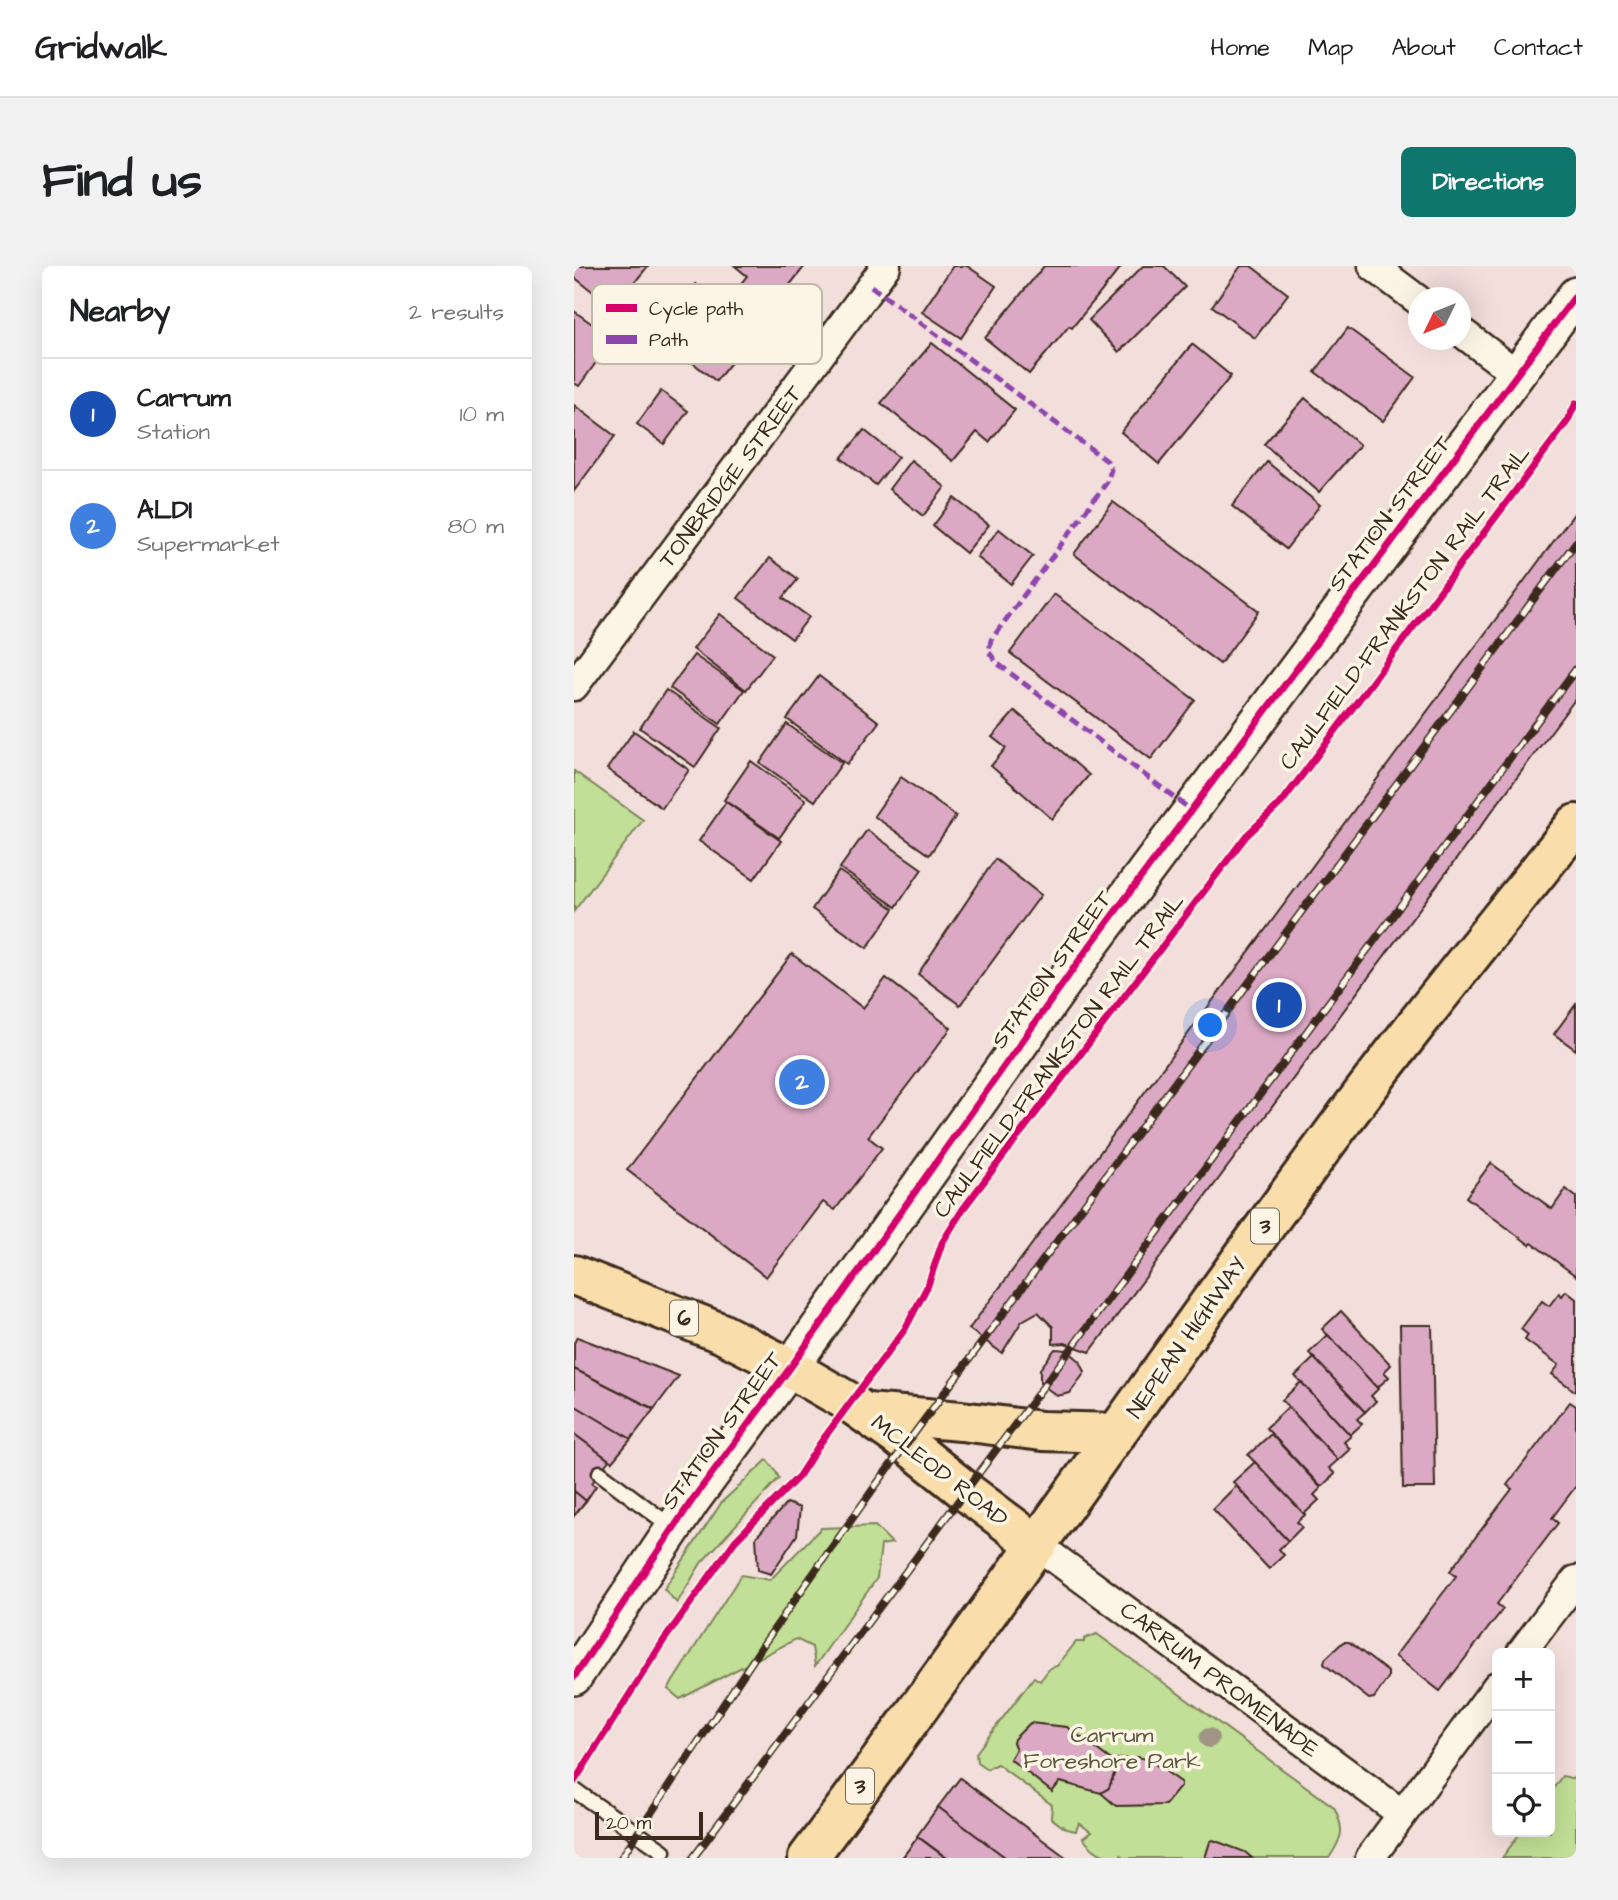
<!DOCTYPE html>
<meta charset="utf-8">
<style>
body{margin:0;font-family:"Architects Daughter",sans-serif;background:#f2f2f2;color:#202124}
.controls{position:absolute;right:21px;bottom:21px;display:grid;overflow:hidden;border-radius:10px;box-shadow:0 7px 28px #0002}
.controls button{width:63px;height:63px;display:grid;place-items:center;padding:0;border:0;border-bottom:2px solid #e0e0e0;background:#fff;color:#202124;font:35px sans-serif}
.compass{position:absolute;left:834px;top:21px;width:63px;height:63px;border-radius:50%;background:#fff;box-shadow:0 7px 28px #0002;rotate:227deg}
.scale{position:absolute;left:21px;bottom:18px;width:108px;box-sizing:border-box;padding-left:7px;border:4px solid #3b2a1e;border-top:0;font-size:19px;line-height:24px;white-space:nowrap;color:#3b2a1e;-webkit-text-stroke:5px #fcf5e5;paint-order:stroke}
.you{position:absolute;left:637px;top:760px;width:24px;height:24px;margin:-18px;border:5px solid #fff;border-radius:50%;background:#1a73e8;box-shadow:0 0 0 10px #1a73e833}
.badge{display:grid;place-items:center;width:46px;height:46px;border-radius:50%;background:#0f766e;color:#fff;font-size:23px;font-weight:700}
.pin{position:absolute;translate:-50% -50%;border:4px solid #fff;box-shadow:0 2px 7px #0006}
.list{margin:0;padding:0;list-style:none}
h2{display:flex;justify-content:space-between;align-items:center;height:91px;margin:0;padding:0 28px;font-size:30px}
h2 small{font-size:23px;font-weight:400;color:#757577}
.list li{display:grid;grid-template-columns:46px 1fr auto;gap:21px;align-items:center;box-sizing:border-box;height:112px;padding:0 28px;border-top:2px solid #e0e0e0}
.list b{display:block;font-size:26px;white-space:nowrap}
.list p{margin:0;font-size:23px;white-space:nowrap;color:#757577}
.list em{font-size:23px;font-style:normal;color:#757577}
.icon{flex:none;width:38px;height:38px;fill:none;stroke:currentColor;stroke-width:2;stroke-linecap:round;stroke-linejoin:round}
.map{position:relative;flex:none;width:1002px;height:1592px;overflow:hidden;border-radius:10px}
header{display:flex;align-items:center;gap:42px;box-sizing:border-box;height:98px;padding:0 35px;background:#fff;border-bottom:2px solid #e0e0e0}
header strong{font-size:33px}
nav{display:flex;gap:38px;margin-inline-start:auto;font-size:24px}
.intro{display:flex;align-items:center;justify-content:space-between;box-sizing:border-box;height:168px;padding:0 42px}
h1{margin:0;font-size:49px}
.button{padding:18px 32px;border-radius:10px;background:#0f766e;color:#fff;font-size:24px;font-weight:700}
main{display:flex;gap:42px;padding:0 42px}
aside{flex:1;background:#fff;border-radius:10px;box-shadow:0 7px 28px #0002}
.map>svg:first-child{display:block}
.green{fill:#c1df96;stroke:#7e845a;stroke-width:2}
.building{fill:#dca9c5;stroke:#3b2a1e;stroke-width:2}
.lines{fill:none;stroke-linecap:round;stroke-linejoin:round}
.service-casing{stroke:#3b2a1e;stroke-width:19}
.minor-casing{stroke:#3b2a1e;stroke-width:33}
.tertiary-casing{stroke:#3b2a1e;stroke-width:40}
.primary-casing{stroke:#3b2a1e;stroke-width:44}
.trunk-casing{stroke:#3b2a1e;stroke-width:44}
.service{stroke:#fcf5e5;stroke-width:14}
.minor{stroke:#fcf5e5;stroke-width:28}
.tertiary{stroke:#fcf5e5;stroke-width:35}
.primary{stroke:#f9deab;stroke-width:38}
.trunk{stroke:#f9deab;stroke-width:38}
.rail-casing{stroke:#3b2a1e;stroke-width:8}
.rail{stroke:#fcf5e5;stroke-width:5;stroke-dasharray:16;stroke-linecap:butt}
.quiet{stroke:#8e44ad;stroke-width:5;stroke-dasharray:10 5;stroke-linecap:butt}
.cycleway-casing{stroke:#fcf5e5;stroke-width:11}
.cycleway{stroke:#d6006c;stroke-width:7}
.tree{fill:#a09484}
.labels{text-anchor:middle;stroke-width:7;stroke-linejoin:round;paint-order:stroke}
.shield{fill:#fcf5e5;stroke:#75675a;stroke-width:2}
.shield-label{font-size:21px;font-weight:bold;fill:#3b2a1e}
.street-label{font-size:23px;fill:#3b2a1e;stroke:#fcf5e5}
.park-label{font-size:23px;fill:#5c573c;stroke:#fcf5e5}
.key{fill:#fcf5e5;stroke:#c2b8a9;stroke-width:2}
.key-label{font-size:19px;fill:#3b2a1e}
</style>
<header>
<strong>Gridwalk</strong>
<nav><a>Home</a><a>Map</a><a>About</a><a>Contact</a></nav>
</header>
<div class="intro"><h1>Find us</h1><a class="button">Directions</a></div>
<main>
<aside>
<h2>Nearby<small>2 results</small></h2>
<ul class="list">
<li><span class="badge" style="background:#1a4fb4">1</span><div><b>Carrum</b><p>Station</p></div><em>10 m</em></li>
<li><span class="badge" style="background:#3f7fe0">2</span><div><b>ALDI</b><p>Supermarket</p></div><em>80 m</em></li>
</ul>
</aside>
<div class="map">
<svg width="1002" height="1592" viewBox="0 0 1002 1592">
<rect width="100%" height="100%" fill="#f2dedb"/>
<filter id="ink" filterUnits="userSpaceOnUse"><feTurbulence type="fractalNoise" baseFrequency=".0143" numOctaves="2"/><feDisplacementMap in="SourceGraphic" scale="14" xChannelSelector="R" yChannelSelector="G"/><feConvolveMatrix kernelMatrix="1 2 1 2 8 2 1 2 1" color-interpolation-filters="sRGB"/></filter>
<g filter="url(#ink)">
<!-- green -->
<g class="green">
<path d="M0 505 69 554 0 645Z"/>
<path d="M193 1194 201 1204 205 1212 127 1297 103 1337 90 1323 148 1236Z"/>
<path d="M301 1260 318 1277 307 1279 303 1312 241 1400 238 1381 222 1373 106 1433 94 1423 167 1309 196 1314 247 1262Z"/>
<path d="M523 1368 760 1541C771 1564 769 1571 755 1592H550L547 1589 546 1592C530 1592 518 1585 509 1572L517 1566 505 1557 502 1565 492 1563 477 1552 478 1539 423 1498 413 1503 403 1496 402 1487 460 1411 466 1415 476 1402 483 1400 502 1376H510V1373Z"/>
<path d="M988 1510 1002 1513V1592H928L947 1566H976V1527Z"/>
</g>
<!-- building -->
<g class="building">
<path d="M0 0H74L40 42 0 11Z"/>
<path d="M161 0H231L186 56 156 31 173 10Z"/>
<path d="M379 0H393L422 20 387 72 348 46Z"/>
<path d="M470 0H548L498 62 495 60 455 108 411 72Z"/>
<path d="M569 0H590L611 21 545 86 515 54Z"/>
<path d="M667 0H677L714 28 681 72 638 40Z"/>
<path d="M122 18 182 66 142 115 82 68Z"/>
<path d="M0 45 39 73 5 120 0 117Z"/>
<path d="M774 62 841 111 809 155 741 106Z"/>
<path d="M358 77 441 144 415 176 403 166 379 195 307 137Z"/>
<path d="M618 78 657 110 585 198 547 166Z"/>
<path d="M87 125 114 145 90 178 63 158Z"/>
<path d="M731 132 786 179 745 226 690 178Z"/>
<path d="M0 139 41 170 0 225Z"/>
<path d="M290 164 324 191 302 219 267 192Z"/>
<path d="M337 194 371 221 349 250 315 223Z"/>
<path d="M693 196 746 239 712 283 658 240Z"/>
<path d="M380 232 415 259 392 287 359 260Z"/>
<path d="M539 236 685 345 646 398 500 288Z"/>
<path d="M1002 245V432L516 1086 491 1077 479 1078V1061L464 1046 448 1055 428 1087 395 1063Z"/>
<path d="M425 263 459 290 437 318 403 291Z"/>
<path d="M196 292 224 313 209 332 235 351 218 373 164 332Z"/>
<path d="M480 328 621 434 577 493 436 387Z"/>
<path d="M146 348 199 389 172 424 119 383Z"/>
<path d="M120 389 170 424 146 458 96 422Z"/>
<path d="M245 410 305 456 273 498 213 453Z"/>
<path d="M92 424 147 462 121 501 66 462Z"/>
<path d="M441 445 515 509 478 553 417 500 432 482 418 471Z"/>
<path d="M213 458 268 497 241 535 186 497Z"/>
<path d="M60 465 115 504 88 542 33 503Z"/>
<path d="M177 495 232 534 205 572 150 534Z"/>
<path d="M327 511 382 550 355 589 300 550Z"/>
<path d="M152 536 207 575 180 613 125 575Z"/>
<path d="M293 564 348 603 322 641 266 602Z"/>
<path d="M421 593 467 629 386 739 344 708Z"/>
<path d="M265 605 320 643 293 682 238 643Z"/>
<path d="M218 688 289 742 312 712 377 762 294 871 308 882 261 944 249 936 192 1011 53 904Z"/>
<path d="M1002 738V784L980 768Z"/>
<path d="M917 897 978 943 992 923 1002 931V1010L958 977 956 979 892 931Z"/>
<path d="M992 1025 1002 1033V1126L978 1108 985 1099 951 1074 954 1069 947 1063 968 1035 975 1040 985 1027 988 1030Z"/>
<path d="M767 1045 817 1099 810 1106 815 1111 803 1122 748 1063Z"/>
<path d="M826 1059H858L861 1222H829Z"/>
<path d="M754 1069 804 1123 797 1130 802 1135 791 1146 735 1087Z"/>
<path d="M3 1071 105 1110 80 1143 0 1103V1077Z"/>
<path d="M481 1083 493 1084 506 1095 511 1106 496 1127 483 1130 466 1117V1103Z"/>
<path d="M740 1092 791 1146 783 1153 788 1158 776 1169 721 1110Z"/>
<path d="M0 1103 80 1143 57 1173 0 1139Z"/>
<path d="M727 1116 777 1170 770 1176 776 1183 764 1194 708 1134Z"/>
<path d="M996 1136 1002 1140V1220L978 1252 984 1257 923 1338 929 1343 866 1425 821 1390 882 1310 876 1305 938 1223 933 1219Z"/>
<path d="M0 1139 57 1173 38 1196 0 1168Z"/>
<path d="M714 1141 764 1194 755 1202 761 1208 747 1221 692 1162Z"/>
<path d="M0 1168 35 1194 18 1217 22 1220 12 1235 0 1225Z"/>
<path d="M697 1168 747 1222 740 1229 745 1234 730 1248 674 1189Z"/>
<path d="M681 1196 731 1249 723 1256 728 1261 714 1275 659 1216Z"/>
<path d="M662 1220 714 1275 705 1283 710 1289 695 1303 639 1243Z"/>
<path d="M0 1225 12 1235 0 1250Z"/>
<path d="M213 1237 226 1242 223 1269 197 1308 184 1304 182 1271Z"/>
<path d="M769 1376H775L814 1406V1412L800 1432 795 1433 750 1398 751 1393Z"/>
<path d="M456 1457 493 1461 537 1494 542 1503 535 1522 527 1527 486 1516 478 1526 436 1493 442 1483 439 1477 440 1473Z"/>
<path d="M564 1491 575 1494 607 1516V1520L591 1539 542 1540 527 1527 535 1522 542 1503 537 1494Z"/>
<path d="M386 1512 493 1592H432L364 1541Z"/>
<path d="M364 1541 432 1592H373L343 1570Z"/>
<path d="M344 1571 372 1592H328Z"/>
<path d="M344 1571 372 1592H328Z"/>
<path d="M639 1574 671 1586 678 1592H631L636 1576Z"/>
</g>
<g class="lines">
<defs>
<g id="service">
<path d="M26 1207 99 1262"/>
<path d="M0 1524 89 1585"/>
</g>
<g id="minor">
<path d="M799 0 844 34"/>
<path d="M886 65 944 109"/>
<path d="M0 420 312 0"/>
<path d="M463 1279 828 1548"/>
<path d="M947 1387 1002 1314"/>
<path d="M796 1592 923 1420"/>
</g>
<path id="tertiary" d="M0 1411 119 1233 216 1102 512 685 1002 29"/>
<g id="primary">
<path d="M0 1009 147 1067 216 1102 275 1136 323 1170 394 1227 463 1279"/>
<path d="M293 1147 387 1155 468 1165 543 1167"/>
</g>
<path id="trunk" d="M234 1592C413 1354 581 1108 758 869 836 763 920 661 1002 558"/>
</defs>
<!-- service casing -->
<use href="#service" class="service-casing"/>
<!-- minor casing -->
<use href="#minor" class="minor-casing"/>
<!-- tertiary casing -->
<use href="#tertiary" class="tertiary-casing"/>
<!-- primary casing -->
<use href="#primary" class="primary-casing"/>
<!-- trunk casing -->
<use href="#trunk" class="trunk-casing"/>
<!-- service -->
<use href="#service" class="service"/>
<!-- minor -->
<use href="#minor" class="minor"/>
<!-- tertiary -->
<use href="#tertiary" class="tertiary"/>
<!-- primary -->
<use href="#primary" class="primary"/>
<!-- trunk -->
<use href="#trunk" class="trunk"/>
<defs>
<g id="rail">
<path d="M47 1592 191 1376 302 1219 1002 276"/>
<path d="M119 1592 1002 403"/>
</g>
</defs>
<!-- rail casing -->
<use href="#rail" class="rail-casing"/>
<!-- rail -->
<use href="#rail" class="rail"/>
<!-- quiet -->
<path class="quiet" d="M297 20 533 195 537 204 533 216 417 374 415 386 423 397 617 544"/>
<defs>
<g id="cycleway">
<path d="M0 1411 119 1233 216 1102 512 685 1002 29"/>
<path d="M0 1516 90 1374 161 1275 225 1210 247 1176 331 1063 354 1019 368 977 389 943 672 570 708 536 993 156 1002 137"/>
</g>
</defs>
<!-- cycleway casing -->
<use href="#cycleway" class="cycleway-casing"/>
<!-- cycleway -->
<use href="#cycleway" class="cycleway"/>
</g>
<!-- trees -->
<circle class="tree" cx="635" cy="1472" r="10"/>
</g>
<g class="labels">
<!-- shield labels -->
<g class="shield">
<rect x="677" y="942.5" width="28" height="35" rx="5"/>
<rect x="96" y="1034.5" width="28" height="35" rx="5"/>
<rect x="272" y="1502.5" width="28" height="35" rx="5"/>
</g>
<g class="shield-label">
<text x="691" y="967">3</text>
<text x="110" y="1059">6</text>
<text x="286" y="1527">3</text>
</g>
<!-- street labels -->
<g class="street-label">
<text transform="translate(156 210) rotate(-53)" y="8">TONBRIDGE STREET</text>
<text transform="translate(815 247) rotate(-53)" y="8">STATION STREET</text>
<text transform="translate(830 341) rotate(-53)" y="8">CAULFIELD-FRANKSTON RAIL TRAIL</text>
<text transform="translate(477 703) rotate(-54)" y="8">STATION STREET</text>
<text transform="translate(484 789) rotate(-53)" y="8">CAULFIELD-FRANKSTON RAIL TRAIL</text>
<text transform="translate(612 1071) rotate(-55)" y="8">NEPEAN HIGHWAY</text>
<text transform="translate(147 1164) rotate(-54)" y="8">STATION STREET</text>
<text transform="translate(366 1204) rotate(38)" y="8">MCLEOD ROAD</text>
<text transform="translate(646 1413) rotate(37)" y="8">CARRUM PROMENADE</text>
</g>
<!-- park labels -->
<g class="park-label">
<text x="538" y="1476">Carrum<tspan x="538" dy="26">Foreshore Park</tspan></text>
</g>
</g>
<!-- legend -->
<rect x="18" y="18" width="230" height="80" rx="10" class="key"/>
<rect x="32" y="38" width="31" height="8" fill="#d6006c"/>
<rect x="32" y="69" width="31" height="9" fill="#8e44ad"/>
<g class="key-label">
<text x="75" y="49">Cycle path</text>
<text x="75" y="80">Path</text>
</g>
</svg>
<div class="controls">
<button>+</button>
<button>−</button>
<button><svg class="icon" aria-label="locate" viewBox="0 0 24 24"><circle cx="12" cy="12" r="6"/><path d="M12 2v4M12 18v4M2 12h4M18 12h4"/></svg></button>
</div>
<svg class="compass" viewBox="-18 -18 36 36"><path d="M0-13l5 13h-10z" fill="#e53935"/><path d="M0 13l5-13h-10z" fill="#757577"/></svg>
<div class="scale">20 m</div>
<div class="you"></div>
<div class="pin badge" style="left:705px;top:739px;background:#1a4fb4">1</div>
<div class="pin badge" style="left:228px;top:816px;background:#3f7fe0">2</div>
</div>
</main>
